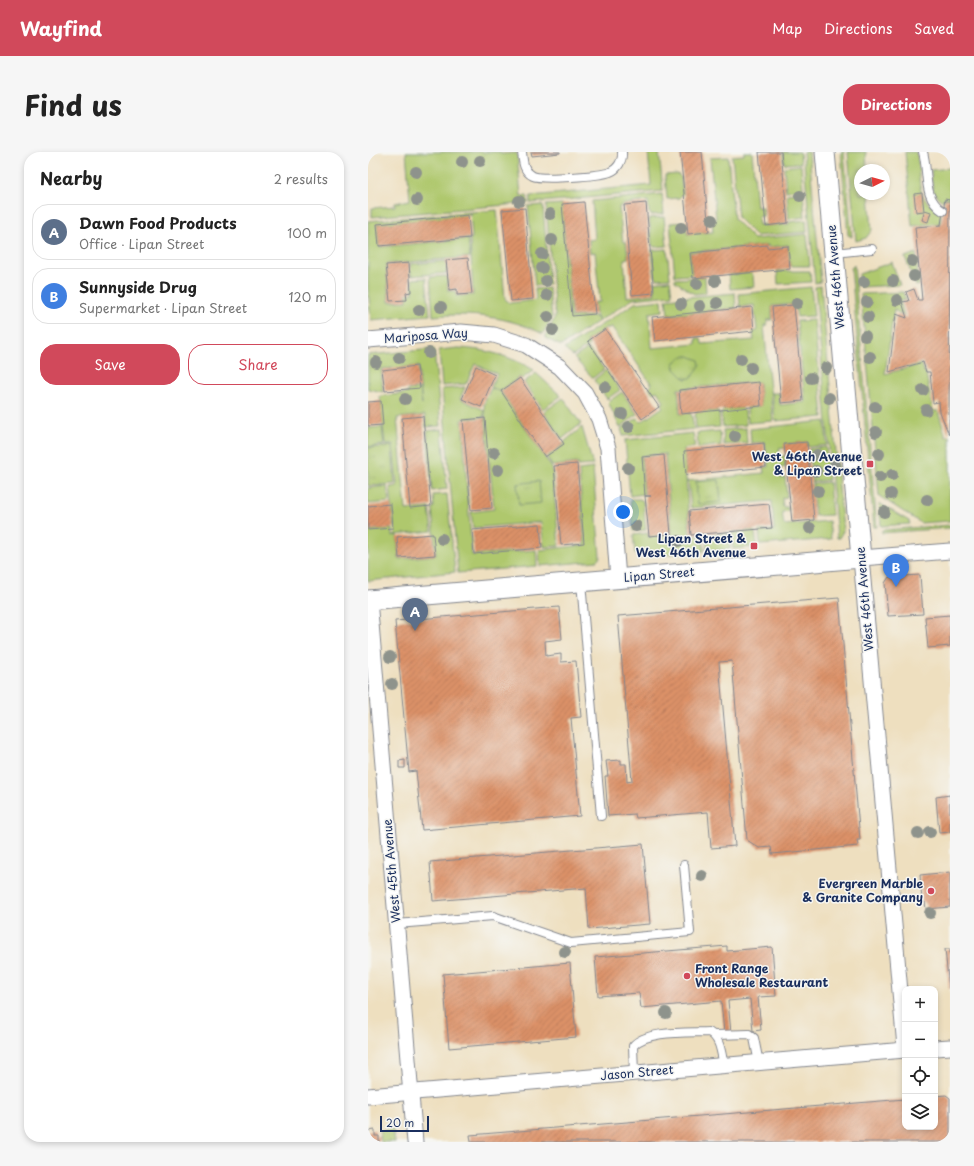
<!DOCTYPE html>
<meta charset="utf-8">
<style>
body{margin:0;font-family:"Playpen Sans",sans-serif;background:#f6f6f6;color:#222}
.controls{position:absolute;right:12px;bottom:12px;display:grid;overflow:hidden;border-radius:8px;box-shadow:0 2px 6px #0003}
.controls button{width:36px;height:36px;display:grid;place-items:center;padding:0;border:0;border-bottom:1px solid #e0e0e0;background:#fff;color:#222;font:20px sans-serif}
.compass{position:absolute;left:486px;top:12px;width:36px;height:36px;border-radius:50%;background:#fff;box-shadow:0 2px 6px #0003;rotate:85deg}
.scale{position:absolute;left:12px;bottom:10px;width:49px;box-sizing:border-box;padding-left:4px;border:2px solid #1b2f5e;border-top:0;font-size:11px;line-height:14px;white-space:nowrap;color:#1b2f5e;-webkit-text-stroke:3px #f6f6f2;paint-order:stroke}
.you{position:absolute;left:255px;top:360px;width:14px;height:14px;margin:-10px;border:3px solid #fff;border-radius:50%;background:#1a73e8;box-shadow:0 0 0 6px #1a73e833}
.badge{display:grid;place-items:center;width:26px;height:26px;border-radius:50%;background:#d1495b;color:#fff;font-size:13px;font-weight:700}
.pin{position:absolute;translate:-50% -33px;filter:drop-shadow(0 1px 2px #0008)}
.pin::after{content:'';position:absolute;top:21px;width:14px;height:12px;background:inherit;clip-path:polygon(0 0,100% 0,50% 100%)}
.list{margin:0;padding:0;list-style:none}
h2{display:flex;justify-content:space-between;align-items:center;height:52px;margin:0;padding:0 16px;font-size:17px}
h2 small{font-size:13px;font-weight:400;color:#767676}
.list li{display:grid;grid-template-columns:26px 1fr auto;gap:12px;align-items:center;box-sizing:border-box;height:56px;margin:0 8px 8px;padding:0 8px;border:1px solid #e0e0e0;border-radius:16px}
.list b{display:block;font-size:15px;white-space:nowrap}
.list p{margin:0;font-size:13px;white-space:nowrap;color:#767676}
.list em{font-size:13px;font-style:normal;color:#767676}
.actions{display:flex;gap:8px;padding:12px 16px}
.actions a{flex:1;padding:9px 0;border:1px solid #d1495b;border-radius:16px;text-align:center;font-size:14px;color:#d1495b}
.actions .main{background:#d1495b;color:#fff}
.icon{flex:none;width:22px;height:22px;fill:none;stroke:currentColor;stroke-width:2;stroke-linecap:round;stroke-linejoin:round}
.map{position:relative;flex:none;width:582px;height:990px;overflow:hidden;border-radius:16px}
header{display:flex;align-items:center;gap:24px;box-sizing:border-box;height:56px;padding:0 20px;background:#d1495b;color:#fff}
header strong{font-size:19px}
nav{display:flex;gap:22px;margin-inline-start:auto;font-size:14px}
.intro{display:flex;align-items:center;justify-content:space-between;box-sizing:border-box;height:96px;padding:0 24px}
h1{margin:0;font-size:28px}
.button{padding:10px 18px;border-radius:16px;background:#d1495b;color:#fff;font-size:14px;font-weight:700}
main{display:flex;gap:24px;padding:0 24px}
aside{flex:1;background:#fff;border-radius:16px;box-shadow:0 2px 6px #0003}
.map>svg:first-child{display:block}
.green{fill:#afc86d;stroke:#657c66}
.park{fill:url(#park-tufts);stroke:#657c66}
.building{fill:url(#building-hatch)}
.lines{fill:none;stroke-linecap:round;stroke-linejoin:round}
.service-casing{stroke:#84878e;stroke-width:10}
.minor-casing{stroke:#84878e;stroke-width:17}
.tertiary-casing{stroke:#84878e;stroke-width:21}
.service{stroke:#fff;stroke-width:8}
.minor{stroke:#fff;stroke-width:15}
.tertiary{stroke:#fff;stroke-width:19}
.tree{fill:#8e938c}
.poi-dot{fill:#d1495b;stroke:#f6f6f2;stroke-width:1.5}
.labels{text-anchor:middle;stroke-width:3;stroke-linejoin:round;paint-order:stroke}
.street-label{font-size:12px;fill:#1b2f5e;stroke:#f6f6f2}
.poi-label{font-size:12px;font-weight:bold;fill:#1b2f5e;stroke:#f6f6f2;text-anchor:end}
</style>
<header>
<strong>Wayfind</strong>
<nav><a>Map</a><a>Directions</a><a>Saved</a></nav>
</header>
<div class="intro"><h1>Find us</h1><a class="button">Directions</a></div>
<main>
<aside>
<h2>Nearby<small>2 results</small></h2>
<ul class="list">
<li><span class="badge" style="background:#5c6f8a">A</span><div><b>Dawn Food Products</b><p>Office · Lipan Street</p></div><em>100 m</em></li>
<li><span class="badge" style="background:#3f7fe0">B</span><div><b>Sunnyside Drug</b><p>Supermarket · Lipan Street</p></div><em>120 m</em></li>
</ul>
<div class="actions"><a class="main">Save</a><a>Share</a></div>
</aside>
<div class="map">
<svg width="582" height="990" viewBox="0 0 582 990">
<defs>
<pattern id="park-tufts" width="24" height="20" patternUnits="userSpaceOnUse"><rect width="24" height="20" fill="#afc86d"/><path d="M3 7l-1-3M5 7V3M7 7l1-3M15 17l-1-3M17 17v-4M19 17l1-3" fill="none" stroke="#96ac61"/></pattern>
<pattern id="building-hatch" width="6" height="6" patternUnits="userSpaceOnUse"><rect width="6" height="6" fill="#dc9167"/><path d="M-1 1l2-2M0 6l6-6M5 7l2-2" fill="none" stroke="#b27758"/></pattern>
</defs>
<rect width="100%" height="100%" fill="#f6f6f2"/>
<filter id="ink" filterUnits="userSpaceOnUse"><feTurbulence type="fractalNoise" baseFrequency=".025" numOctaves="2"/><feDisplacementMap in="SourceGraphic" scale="8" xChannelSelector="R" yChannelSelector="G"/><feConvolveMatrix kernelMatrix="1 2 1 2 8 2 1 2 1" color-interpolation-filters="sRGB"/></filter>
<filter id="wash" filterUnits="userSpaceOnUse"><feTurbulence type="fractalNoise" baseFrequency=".012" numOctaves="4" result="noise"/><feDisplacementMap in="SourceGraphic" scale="16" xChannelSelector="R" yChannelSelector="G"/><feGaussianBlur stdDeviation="0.9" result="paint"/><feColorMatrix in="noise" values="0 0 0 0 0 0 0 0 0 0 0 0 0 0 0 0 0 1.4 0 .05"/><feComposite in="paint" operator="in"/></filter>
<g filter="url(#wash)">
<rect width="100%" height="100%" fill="#eedfbf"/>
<!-- green -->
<g class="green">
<path d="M38 0H133V2L149 1 153 44H159L160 51 4 65V56L27 54V51L42 48Z"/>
<path d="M280 0H291L295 39 162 51V44L283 33Z"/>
<path d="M376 0H384L389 55H395V64L390 65 391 73 397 72V74L421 72V70L438 68 439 80 388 84 370 66 364 4 376 3Z"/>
<path d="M415 0H432L433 11 416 12Z"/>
<path d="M435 0H441L453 130 447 131Z"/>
<path d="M473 0H476L484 85 480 83Z"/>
<path d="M480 0H498L499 18H492V42H501L504 78 498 86 488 89Z"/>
<path d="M537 0H548C553 14 548 35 557 47 561 53 568 57 573 62L572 71 544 74Z"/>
<path d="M360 5 366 67 386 87 439 82 442 114H422L420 93 400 95V93L322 100 324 123 307 124 302 71 318 70 319 82 345 80 344 68 348 67 342 6Z"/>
<path d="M433 13 435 37 418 39 416 15Z"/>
<path d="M582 16V47L576 46V49C563 45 564 29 563 18Z"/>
<path d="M310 22 313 25 315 42 311 46 299 47 297 23Z"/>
<path d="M435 40 437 65 421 67 419 42Z"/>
<path d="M294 42 296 62 283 63 281 61 280 49 257 52 251 55 255 90H258L260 106 256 107 259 145 287 142 286 130 302 128 304 143 265 147 231 169 228 163 227 150H232L227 100 222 101 221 88 227 87 224 49Z"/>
<path d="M194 52 203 165 227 164 231 169 193 194 177 186 187 165 178 53Z"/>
<path d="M175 53 181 132 167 134 160 54Z"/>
<path d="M129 58 137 147 142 151 168 148 167 137 181 136 184 165 175 182C140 164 104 161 65 164L62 125 79 124 80 139H88V144L105 143 102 86H104L102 60Z"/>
<path d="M101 60V63L9 72 11 95 100 87 102 105 18 112 21 150 39 149V142L45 141 44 127 58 126 62 163 3 168 0 136V69Z"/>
<path d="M296 65 299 94 286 95 284 93 281 66Z"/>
<path d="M299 97 302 126 289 127 287 124 284 98Z"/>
<path d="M548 101 551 133 548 134 537 105Z"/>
<path d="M78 109 79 121 43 124 42 112Z"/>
<path d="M524 110 532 133 492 135 491 122Z"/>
<path d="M486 113 509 375H506L483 116Z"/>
<path d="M409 119H442L443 130 410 132Z"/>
<path d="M382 121 385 123 386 135 362 137 361 123Z"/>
<path d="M337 125 338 141 326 142 307 129V127Z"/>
<path d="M453 134 475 379 471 386H469L447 135Z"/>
<path d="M443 135 446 164 429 165 427 152 404 154V168H399V173H396L405 269 380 271 379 256 393 254 391 230 310 237 312 262 322 261 324 264 326 277 255 284 253 277 269 266 273 270 295 255 293 252 296 250 289 239 285 241 281 236 284 233 243 174 240 177 239 175 219 189 221 193 205 204 196 197 267 151 294 148 295 159 281 161 284 196 328 192V186H333L334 192 386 188 385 180 389 179 386 153 372 155 371 142Z"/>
<path d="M535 140 538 148 532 149 536 164 526 158 517 222 554 212 556 220 558 221 565 259H570L578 285 582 284V369L553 371 511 344 493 142Z"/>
<path d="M367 141 368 156 300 163 298 147Z"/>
<path d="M446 168 455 265 407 269 404 241H411L412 253 437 250 429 169Z"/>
<path d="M90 196C118 197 142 204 166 218L154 227 152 225 132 239 123 235 129 222 107 212 98 232 74 234 71 198Z"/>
<path d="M220 196 236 217 225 226 206 206Z"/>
<path d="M66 197 73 274 58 275 57 263 29 266 38 358 61 356 64 379 27 383 22 335 29 334 25 293H17L12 244 40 241V238L52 237 54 252 50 214 13 217 15 240 0 237V203Z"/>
<path d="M238 218 252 238 239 247 226 228Z"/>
<path d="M168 221 193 244 175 257 156 230Z"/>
<path d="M97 235 92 247 116 258V265L94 267 104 403 168 398 169 414 90 421 74 237Z"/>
<path d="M123 236 133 240 184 316 191 394 176 395 173 370 105 376 103 360 126 357 116 252Z"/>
<path d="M254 240 269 262 252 276 240 250Z"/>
<path d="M195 246 213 272 194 287 176 260Z"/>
<path d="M373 256 377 259 378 273 355 275 353 262 356 258Z"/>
<path d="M347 259 351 261 352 275 328 277 327 263 329 260Z"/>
<path d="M457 269 459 293 440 295 439 290 417 292V296L411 297 412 304H417L418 315 412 316 413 326 417 325 419 345 414 346 415 355H420V359L414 360 416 373 461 369 463 387 392 393 391 379 406 378 404 349 323 356 320 329 396 321 395 315H400L397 290 383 291 382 277Z"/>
<path d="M14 275 16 293 0 295V276Z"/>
<path d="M214 275 225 313 210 314V311L184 314 179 305 197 292 196 290Z"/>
<path d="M378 276 379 291 356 293 355 278Z"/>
<path d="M74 277 79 337 64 339 59 279Z"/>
<path d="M352 279 353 293 330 296 329 281Z"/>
<path d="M325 281 327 295 316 297 322 384H332L335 385 336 399 272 405 267 401 265 383 280 381V385L304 382 297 302 273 304 276 342 262 344 257 288Z"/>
<path d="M458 295 461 328 444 330 441 297Z"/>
<path d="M225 316 232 405 229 409 172 414 171 398 217 393 211 318Z"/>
<path d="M461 330 464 363 447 364 444 332Z"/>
<path d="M19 334 21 350 0 352V336Z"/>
<path d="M79 342 87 420 0 429V379L24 377V384L29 383 31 407 68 403 64 356 66 355 65 343Z"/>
<path d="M262 347H272L275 349 278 378 265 379Z"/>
<path d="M511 351 541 369 542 372 513 374Z"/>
<path d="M582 373V376L514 381V378Z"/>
<path d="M384 378 387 380 389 393H384V395L365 397 364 382 366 380Z"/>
<path d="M358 381 361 383 362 397 339 399 338 385 340 383Z"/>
<path d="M25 977 27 990H13L12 979Z"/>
</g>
<!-- park -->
<g class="park">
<path d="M315 204H321L331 208 332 214 323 226 317 227 307 217 306 211Z"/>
<path d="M24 294 27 332 0 334V296Z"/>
<path d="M351 328 353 350 330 352 328 330Z"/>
<path d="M171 329 173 351 151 353 149 332Z"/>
</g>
<g id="blocks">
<!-- building -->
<g class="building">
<path d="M163 0H192V1L164 4Z"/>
<path d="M312 0H334L341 80 320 82Z"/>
<path d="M391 0H413L420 71 398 74Z"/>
<path d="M554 41 556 59 548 60 546 42Z"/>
<path d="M577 47 582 48 581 283 572 260 571 250 565 251 562 220H558L555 210 521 220 528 162 539 166 534 150 541 149 538 140 546 137 550 148H554L547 75 573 73Z"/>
<path d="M216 50 227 162 204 164 194 52Z"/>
<path d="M278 51 286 141 264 143 256 53Z"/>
<path d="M157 56 165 147 143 149 134 58Z"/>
<path d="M557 58 563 60 560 70 554 68Z"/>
<path d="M100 63 102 86 11 94 9 72Z"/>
<path d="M399 93V96L420 94 422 117 325 126 322 101Z"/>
<path d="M100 106 104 142 89 143V137L81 138 78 108Z"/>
<path d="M41 111 43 140 38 141 39 148 22 149 18 113Z"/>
<path d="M426 153 435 249 413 251 404 155Z"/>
<path d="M384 155 386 179 287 189 284 165Z"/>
<path d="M237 177 291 255 274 267 220 189Z"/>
<path d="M49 214 52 236 17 239 14 218Z"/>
<path d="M108 214 127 223 113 255 94 247Z"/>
<path d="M152 226 196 292 177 305 133 239Z"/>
<path d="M391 230 393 254 313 262 311 238Z"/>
<path d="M13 249 15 273 0 274V250Z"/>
<path d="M55 264 63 354 42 356 34 266Z"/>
<path d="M117 266 124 356 103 358 95 268Z"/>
<path d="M439 290 446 368 424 370 416 292Z"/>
<path d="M396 291 398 315 318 323 316 299Z"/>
<path d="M296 303 303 382 281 384 277 344H283H277L274 305Z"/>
<path d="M209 312 216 391 193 393 186 314Z"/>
<path d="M23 352 25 376 0 378V354Z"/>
<path d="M401 352 404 376 323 383 321 359Z"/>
<path d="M172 372 174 396 106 402 104 378Z"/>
<path d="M65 382 67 403 31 406 29 385Z"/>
<path d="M552 423 555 462 520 464 517 431 521 425Z"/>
<path d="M471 446 492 688H489L490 694 404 702 403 695 391 696 379 688 364 509 351 510 367 694 343 696 340 660 268 666 267 662 240 664 237 624H240L238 609 253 608V612H258L259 630 264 629 250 464Z"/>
<path d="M191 455 194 487 177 489 178 504 193 502V510L208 509 213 565 203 566 212 664 54 678 48 619 41 620 27 469Z"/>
<path d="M582 463V494L560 496 557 465Z"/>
<path d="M37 608V616H31V609Z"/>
<path d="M582 643V680L571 681 568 645Z"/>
<path d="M275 692 282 772 221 777 218 736 65 749 62 710Z"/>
<path d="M582 720V755L558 757 557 750H554L552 723Z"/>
<path d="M359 794V799L404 795 408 844 390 845 393 878 385 879 382 847 360 849 363 881H356L353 849 273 856 271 841 230 844 227 805Z"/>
<path d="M577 797H582V837H581Z"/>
<path d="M202 811 208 885 81 896 75 822Z"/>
<path d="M578 943 582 946V990H103L102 983 537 947V975H567V944Z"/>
<path d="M7 978V984H11V990H0V979Z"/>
</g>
</g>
</g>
<g filter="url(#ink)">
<use href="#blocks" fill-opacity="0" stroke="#84878e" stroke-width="1"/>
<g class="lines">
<defs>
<g id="service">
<path d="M154 0C155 9 155 19 165 24 173 28 233 24 242 20 250 17 255 8 254 0"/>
<path d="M555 0C561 21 554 46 575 59"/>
<path d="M466 101 504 97"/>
<path d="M213 430 233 664"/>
<path d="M29 772 125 764 203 791 322 780 316 713"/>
<path d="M348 883 381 882 386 886 391 911"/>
<path d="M266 922 265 894C278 878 321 881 341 880 353 887 353 901 356 914"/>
</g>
<g id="minor">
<path d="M0 188 93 180 126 183 158 193 192 215 217 241 231 267 240 296 250 427"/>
<path d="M1 448 47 990"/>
<path d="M537 895 493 406 582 399"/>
<path d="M567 896 582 895"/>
<path d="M0 944 537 898"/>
</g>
<path id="tertiary" d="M0 448 493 406 457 0"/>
</defs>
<!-- service casing -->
<use href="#service" class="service-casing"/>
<!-- minor casing -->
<use href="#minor" class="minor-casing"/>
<!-- tertiary casing -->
<use href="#tertiary" class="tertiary-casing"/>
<!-- service -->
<use href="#service" class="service"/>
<!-- minor -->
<use href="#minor" class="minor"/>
<!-- tertiary -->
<use href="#tertiary" class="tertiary"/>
</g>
<!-- trees -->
<g class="tree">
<circle cx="112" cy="9" r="6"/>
<circle cx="94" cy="10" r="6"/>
<circle cx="48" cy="20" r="6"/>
<circle cx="432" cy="44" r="6"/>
<circle cx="49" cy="48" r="6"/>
<circle cx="151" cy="49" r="6"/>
<circle cx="182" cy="62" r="6"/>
<circle cx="344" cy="68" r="6"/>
<circle cx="313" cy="76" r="6"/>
<circle cx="184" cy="88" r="6"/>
<circle cx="174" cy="102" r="6"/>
<circle cx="544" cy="109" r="6"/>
<circle cx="174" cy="116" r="6"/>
<circle cx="546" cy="124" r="6"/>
<circle cx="178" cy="129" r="6"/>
<circle cx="347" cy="129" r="6"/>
<circle cx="525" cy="129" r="6"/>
<circle cx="496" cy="130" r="6"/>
<circle cx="329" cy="132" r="6"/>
<circle cx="179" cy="143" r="6"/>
<circle cx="529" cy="148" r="6"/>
<circle cx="499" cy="150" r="6"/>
<circle cx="349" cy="151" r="6"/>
<circle cx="429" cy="151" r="6"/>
<circle cx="313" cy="152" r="6"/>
<circle cx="332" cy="154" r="6"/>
<circle cx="73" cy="155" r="6"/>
<circle cx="51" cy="158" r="6"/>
<circle cx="180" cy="165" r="6"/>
<circle cx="500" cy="165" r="6"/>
<circle cx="185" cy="178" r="6"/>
<circle cx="497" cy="184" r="6"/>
<circle cx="61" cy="201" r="6"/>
<circle cx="502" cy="205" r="6"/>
<circle cx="31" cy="206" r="6"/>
<circle cx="373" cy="207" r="6"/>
<circle cx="8" cy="210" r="6"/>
<circle cx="383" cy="216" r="6"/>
<circle cx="458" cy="216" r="6"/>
<circle cx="443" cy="226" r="6"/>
<circle cx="237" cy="235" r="6"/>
<circle cx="555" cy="238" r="6"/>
<circle cx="461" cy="246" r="6"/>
<circle cx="37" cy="247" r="6"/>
<circle cx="507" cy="255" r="6"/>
<circle cx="558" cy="258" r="6"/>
<circle cx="254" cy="262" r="6"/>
<circle cx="261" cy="275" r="6"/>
<circle cx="508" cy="280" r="6"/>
<circle cx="367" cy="284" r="6"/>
<circle cx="126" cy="301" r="6"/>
<circle cx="511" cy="302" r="6"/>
<circle cx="449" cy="303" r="6"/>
<circle cx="467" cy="313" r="6"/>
<circle cx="260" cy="316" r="6"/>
<circle cx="130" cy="318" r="6"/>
<circle cx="448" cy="319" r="6"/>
<circle cx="524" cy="323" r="6"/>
<circle cx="512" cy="325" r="6"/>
<circle cx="450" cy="339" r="6"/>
<circle cx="523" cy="342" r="6"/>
<circle cx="559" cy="348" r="6"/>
<circle cx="516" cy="360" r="6"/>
<circle cx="268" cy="374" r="6"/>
<circle cx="442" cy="376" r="6"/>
<circle cx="74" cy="387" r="6"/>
<circle cx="310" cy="389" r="6"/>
<circle cx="22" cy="505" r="6"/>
<circle cx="24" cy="532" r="6"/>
<circle cx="562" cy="680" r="6"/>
<circle cx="550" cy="681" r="6"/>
<circle cx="334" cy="724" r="6"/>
<circle cx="562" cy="761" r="6"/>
<circle cx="197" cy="800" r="6"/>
<circle cx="298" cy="861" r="6"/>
</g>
</g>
<!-- markers -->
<g class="poi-dot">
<rect x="498" y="308" width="8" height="8" rx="2"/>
<rect x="382" y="390" width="8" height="8" rx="2"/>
<circle cx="563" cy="739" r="4"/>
<circle cx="319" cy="824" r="4"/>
</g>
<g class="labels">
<!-- street labels -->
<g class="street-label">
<text transform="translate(468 125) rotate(-95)" y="4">West 46th Avenue</text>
<text transform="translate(58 184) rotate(-4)" y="4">Mariposa Way</text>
<text transform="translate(291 423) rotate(-5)" y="4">Lipan Street</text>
<text transform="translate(497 447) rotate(-95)" y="4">West 46th Avenue</text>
<text transform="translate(24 719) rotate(-95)" y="4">West 45th Avenue</text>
<text transform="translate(269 921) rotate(-5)" y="4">Jason Street</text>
</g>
<!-- poi labels -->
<g class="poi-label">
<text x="494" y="309">West 46th Avenue<tspan x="494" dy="14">&amp; Lipan Street</tspan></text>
<text x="378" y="391">Lipan Street &amp;<tspan x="378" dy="14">West 46th Avenue</tspan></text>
<text x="555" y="736">Evergreen Marble<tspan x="555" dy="14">&amp; Granite Company</tspan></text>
<text x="327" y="821" text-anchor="start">Front Range<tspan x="327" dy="14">Wholesale Restaurant</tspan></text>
</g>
</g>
</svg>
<div class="controls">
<button>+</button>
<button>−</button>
<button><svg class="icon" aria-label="locate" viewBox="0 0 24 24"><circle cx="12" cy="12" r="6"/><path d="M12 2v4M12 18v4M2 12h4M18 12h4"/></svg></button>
<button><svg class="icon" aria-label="layers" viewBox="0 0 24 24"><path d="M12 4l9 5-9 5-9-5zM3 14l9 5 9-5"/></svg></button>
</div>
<svg class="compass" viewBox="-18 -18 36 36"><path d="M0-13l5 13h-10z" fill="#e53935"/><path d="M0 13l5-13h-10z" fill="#767676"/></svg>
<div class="scale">20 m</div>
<div class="you"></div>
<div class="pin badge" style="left:47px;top:479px;background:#5c6f8a">A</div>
<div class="pin badge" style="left:528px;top:435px;background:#3f7fe0">B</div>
</div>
</main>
